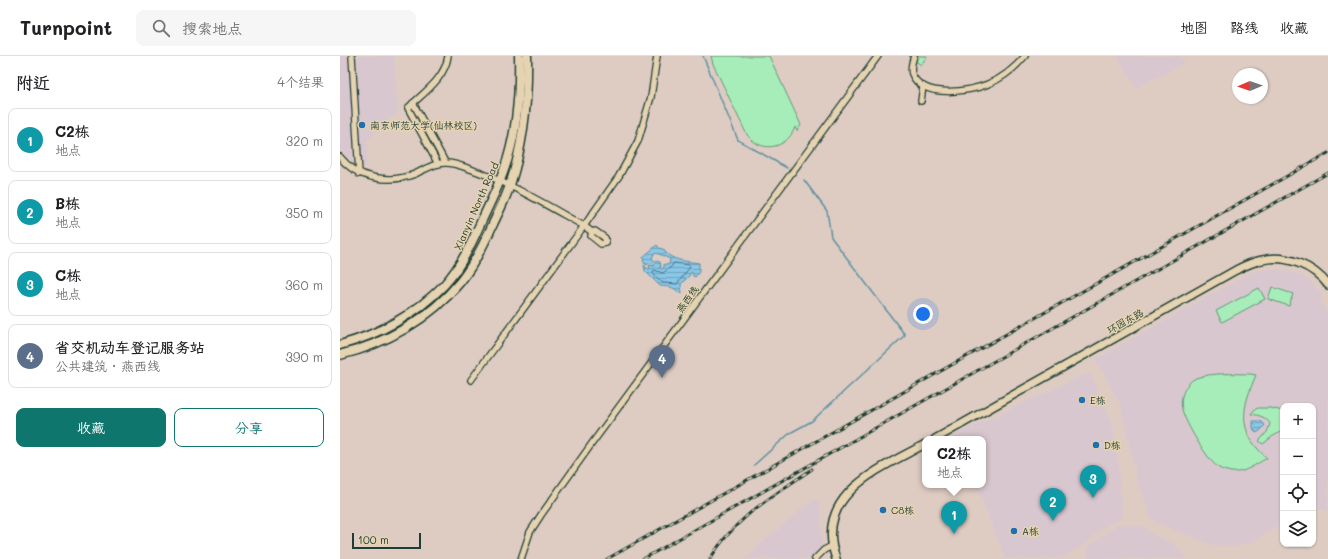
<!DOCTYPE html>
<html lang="zh">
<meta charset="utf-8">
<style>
body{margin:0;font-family:Mali,"LXGW WenKai TC",sans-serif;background:#f6f6f6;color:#202124}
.controls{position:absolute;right:12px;bottom:12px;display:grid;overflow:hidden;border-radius:8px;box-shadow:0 1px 3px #0004}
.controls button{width:36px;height:36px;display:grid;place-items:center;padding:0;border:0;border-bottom:1px solid #e0e0e0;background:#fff;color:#202124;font:20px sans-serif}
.compass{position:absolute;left:892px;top:12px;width:36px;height:36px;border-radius:50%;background:#fff;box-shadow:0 1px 3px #0004;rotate:268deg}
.scale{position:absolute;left:12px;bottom:10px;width:69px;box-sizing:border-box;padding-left:4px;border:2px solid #1f3d34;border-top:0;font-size:11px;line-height:14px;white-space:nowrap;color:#1f3d34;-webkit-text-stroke:3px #e5d3b1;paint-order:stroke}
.you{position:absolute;left:583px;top:258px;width:14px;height:14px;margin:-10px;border:3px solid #fff;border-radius:50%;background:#1a73e8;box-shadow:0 0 0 6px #1a73e833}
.badge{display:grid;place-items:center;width:26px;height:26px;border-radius:50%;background:#0f766e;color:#fff;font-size:13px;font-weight:700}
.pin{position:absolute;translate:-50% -33px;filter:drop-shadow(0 1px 2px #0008)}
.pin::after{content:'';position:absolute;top:21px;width:14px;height:12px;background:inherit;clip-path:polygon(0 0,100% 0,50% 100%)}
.popup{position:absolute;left:582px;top:380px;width:64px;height:52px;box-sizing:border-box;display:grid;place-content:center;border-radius:8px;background:#fff;filter:drop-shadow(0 1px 3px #0005);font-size:13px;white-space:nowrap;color:#757577}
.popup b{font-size:15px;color:#202124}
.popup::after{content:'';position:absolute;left:50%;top:100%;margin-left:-8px;border:8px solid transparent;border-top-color:#fff}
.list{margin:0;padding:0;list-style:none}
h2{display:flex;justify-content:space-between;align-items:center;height:52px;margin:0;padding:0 16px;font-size:17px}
h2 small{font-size:13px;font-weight:400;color:#757577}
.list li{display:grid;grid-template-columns:26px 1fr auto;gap:12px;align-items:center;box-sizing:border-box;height:64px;margin:0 8px 8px;padding:0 8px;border:1px solid #e0e0e0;border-radius:8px}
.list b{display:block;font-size:15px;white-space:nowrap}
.list p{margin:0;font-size:13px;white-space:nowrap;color:#757577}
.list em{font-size:13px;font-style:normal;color:#757577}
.actions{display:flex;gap:8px;padding:12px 16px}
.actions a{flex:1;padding:9px 0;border:1px solid #0f766e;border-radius:8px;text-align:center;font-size:14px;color:#0f766e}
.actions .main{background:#0f766e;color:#fff}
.icon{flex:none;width:22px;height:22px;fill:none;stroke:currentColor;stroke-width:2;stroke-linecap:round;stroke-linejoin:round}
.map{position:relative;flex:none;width:988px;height:503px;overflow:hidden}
header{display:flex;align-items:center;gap:24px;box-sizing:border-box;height:56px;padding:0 20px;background:#fff;border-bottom:1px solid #e0e0e0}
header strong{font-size:19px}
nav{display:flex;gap:22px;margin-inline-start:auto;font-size:14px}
.search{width:280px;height:36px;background:#f6f6f6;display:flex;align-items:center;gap:10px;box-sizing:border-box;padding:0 14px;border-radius:8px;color:#757577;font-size:15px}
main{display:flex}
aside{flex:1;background:#fff}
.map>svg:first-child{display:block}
.built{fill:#d9c7d0}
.grass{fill:#a7edb9;stroke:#639576}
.park{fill:url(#park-dots);stroke:#639576}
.water{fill:url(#water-rules);stroke:#5f90a1;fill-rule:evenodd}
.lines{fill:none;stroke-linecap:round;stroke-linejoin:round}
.shore{stroke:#49747c;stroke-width:1}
.stream{stroke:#5f90a1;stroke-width:1.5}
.minor-casing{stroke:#1f3d34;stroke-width:8}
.tertiary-casing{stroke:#1f3d34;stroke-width:10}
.primary-casing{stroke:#1f3d34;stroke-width:11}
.minor{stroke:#e5d3b1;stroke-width:5.5}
.tertiary{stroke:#e5d3b1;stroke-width:7}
.primary{stroke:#e5d3b1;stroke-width:8}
.rail-casing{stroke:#1f3d34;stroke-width:3}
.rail{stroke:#e5d3b1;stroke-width:1.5;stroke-dasharray:4.5;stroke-linecap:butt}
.poi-dot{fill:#1f6fb2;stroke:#e5d3b1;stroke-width:1.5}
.labels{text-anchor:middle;stroke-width:3;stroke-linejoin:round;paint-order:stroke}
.poi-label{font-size:10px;fill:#1f3d34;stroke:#e5d3b1;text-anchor:start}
.street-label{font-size:10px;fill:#1f3d34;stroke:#e5d3b1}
</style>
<header>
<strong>Turnpoint</strong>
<div class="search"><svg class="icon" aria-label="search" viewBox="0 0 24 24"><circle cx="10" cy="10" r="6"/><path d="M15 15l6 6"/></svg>搜索地点</div>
<nav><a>地图</a><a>路线</a><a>收藏</a></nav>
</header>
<main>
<aside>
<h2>附近<small>4个结果</small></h2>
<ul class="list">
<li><span class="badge" style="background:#0f9aa8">1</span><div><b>C2栋</b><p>地点</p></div><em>320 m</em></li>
<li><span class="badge" style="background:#0f9aa8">2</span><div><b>B栋</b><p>地点</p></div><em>350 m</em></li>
<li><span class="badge" style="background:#0f9aa8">3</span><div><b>C栋</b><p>地点</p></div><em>360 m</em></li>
<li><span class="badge" style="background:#5c6f8a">4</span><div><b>省交机动车登记服务站</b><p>公共建筑 · 燕西线</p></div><em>390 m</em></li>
</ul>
<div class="actions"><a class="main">收藏</a><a>分享</a></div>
</aside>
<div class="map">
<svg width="988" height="503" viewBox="0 0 988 503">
<defs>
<pattern id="park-dots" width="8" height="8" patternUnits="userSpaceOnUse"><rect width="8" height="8" fill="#a7edb9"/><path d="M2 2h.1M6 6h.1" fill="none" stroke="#8fcca0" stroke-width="1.8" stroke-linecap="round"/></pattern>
<pattern id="water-rules" width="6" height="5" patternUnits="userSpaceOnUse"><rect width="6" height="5" fill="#89c7e9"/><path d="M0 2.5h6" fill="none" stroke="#6fa3be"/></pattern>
</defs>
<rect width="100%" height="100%" fill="#deccc3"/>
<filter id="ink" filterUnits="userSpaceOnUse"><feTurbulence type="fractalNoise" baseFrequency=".025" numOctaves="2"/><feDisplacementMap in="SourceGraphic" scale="8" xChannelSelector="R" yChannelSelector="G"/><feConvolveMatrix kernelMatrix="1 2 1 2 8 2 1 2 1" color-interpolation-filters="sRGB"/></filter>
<g filter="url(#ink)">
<!-- built -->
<g class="built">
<path d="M0 0H54L58 55 28 84 26 111 15 108 0 95Z"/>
<path d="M777 0H841L845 7 796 32Z"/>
<path d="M928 213 945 214 963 220 972 227 983 238 980 244 988 257V454L973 453V350H943V466L914 486 892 491 872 489 816 467 811 462 797 426 781 350 756 303 911 216Z"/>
<path d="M746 318 751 319 772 366 778 402 783 462 765 470 747 487 722 502 718 503H665L636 429H643V383H619L618 377Z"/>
<path d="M473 444 480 445 483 503H404L429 480Z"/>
<path d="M777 468 804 470 812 478 834 488 847 503H748L746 491 750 490Z"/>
</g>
<!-- grass -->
<g class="grass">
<path d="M371 0H429L461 69 457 75 455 71C447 94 419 98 406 77L373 8Z"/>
<path d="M932 231 953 238 949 250 928 243Z"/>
<path d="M919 232 925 243 882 266 876 255Z"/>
<path d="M911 318 916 319C902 352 896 375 927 402 916 408 904 418 891 416 887 415 882 414 879 412 868 405 845 367 842 353 839 342 845 327 856 322 873 316 894 318 911 318Z"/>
<path d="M918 352H930L943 355V374L941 376 933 380 923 388 919 385 927 376 930 368C927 361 918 359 911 358L914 354Z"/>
</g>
<!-- park -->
<path class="park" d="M569 0H587L581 9Z"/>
<!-- water -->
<g class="water">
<path d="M317 189 319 192 323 193C330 205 346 205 359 207V216L355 221 353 220 352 216H351L349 220 341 228 342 237H339C334 230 327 231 320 230L305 215 304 209 308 213H310L309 209 315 210 313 207 307 208V209L304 207 303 201ZM314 197 319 198 330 203 329 209 324 208V211L322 213 320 212 319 211H321L320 206 315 205 312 203Z"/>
<path d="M913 365H921L925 369 920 375 916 377 913 372Z"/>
</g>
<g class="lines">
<!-- shore -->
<path class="shore" d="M334 207 349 209 350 211 337 228 323 227 314 219 313 216 314 214 323 217 331 211Z"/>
<!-- stream -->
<g class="stream">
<path d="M363 0 398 84 447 112"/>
<path d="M414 409 450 377 472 365 565 279 491 181 487 155 464 124"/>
</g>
<defs>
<g id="minor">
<path d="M12 0 19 118"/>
<path d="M574 0C572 6 570 13 572 18 582 43 629 36 648 28 663 22 675 12 685 0"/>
<path d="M581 45 583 30"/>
<path d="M73 47 105 106"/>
<path d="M0 101C17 123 49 128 75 118 84 114 96 106 106 107 115 107 124 111 133 114 172 128 208 150 244 170L279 120 298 85 311 41 317 0"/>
<path d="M98 108 68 52C83 37 105 23 108 0"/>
<path d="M131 324 244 170 252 176 251 180 261 188 266 187 265 182 255 175 252 176"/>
<path d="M181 503 190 476 201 459 253 386 538 0"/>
<path d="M475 503 484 494 492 490"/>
</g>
<g id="tertiary">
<path d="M595 383 896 214C904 210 912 206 922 204 946 198 974 210 988 229"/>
<path d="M496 503C473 438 540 413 585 388"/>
</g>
<g id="primary">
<path d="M0 289C38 279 76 258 104 229 121 211 132 186 142 164 150 147 158 131 164 114 177 78 180 38 179 0"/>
<path d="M0 299C45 288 90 263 120 226 134 209 144 188 153 168 159 155 166 142 170 129 184 87 188 44 187 0"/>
</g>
</defs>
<!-- minor casing -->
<use href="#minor" class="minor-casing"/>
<!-- tertiary casing -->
<use href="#tertiary" class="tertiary-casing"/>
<!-- primary casing -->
<use href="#primary" class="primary-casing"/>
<!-- minor -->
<use href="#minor" class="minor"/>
<!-- tertiary -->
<use href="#tertiary" class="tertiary"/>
<!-- primary -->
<use href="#primary" class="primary"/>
<defs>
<g id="rail">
<path d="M267 503 988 97"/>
<path d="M303 503 988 117"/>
<path d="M370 503C395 461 433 440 472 413"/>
</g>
</defs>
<!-- rail casing -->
<use href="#rail" class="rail-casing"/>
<!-- rail -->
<use href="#rail" class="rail"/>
</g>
</g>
<!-- markers -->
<g class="poi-dot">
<circle cx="22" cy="69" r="4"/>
<circle cx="742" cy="344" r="4"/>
<circle cx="756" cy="389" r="4"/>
<circle cx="543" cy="454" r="4"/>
<circle cx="674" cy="475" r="4"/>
</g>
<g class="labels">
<!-- poi labels -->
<g class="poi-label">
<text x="30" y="73">南京师范大学(仙林校区)</text>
<text x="750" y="348">E栋</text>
<text x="764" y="393">D栋</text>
<text x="551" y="458">C8栋</text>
<text x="682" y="479">A栋</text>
</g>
<!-- street labels -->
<g class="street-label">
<text transform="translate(136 150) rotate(-66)" y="4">Xianyin North Road</text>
<text transform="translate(347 243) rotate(-54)" y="4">燕西线</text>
<text transform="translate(785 265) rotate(-29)" y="4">环园东路</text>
</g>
</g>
</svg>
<div class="controls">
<button>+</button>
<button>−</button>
<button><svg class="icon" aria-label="locate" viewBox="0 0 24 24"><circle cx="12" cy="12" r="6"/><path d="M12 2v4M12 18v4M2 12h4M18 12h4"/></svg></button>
<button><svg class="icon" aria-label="layers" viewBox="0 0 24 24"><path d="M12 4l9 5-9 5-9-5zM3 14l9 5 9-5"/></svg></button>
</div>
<svg class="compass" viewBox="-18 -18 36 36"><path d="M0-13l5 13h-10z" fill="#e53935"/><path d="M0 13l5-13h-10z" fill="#757577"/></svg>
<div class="scale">100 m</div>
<div class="you"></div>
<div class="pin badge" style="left:614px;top:478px;background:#0f9aa8">1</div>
<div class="popup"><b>C2栋</b>地点</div>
<div class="pin badge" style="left:713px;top:465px;background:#0f9aa8">2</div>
<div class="pin badge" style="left:753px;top:442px;background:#0f9aa8">3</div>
<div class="pin badge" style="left:322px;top:322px;background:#5c6f8a">4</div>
</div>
</main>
